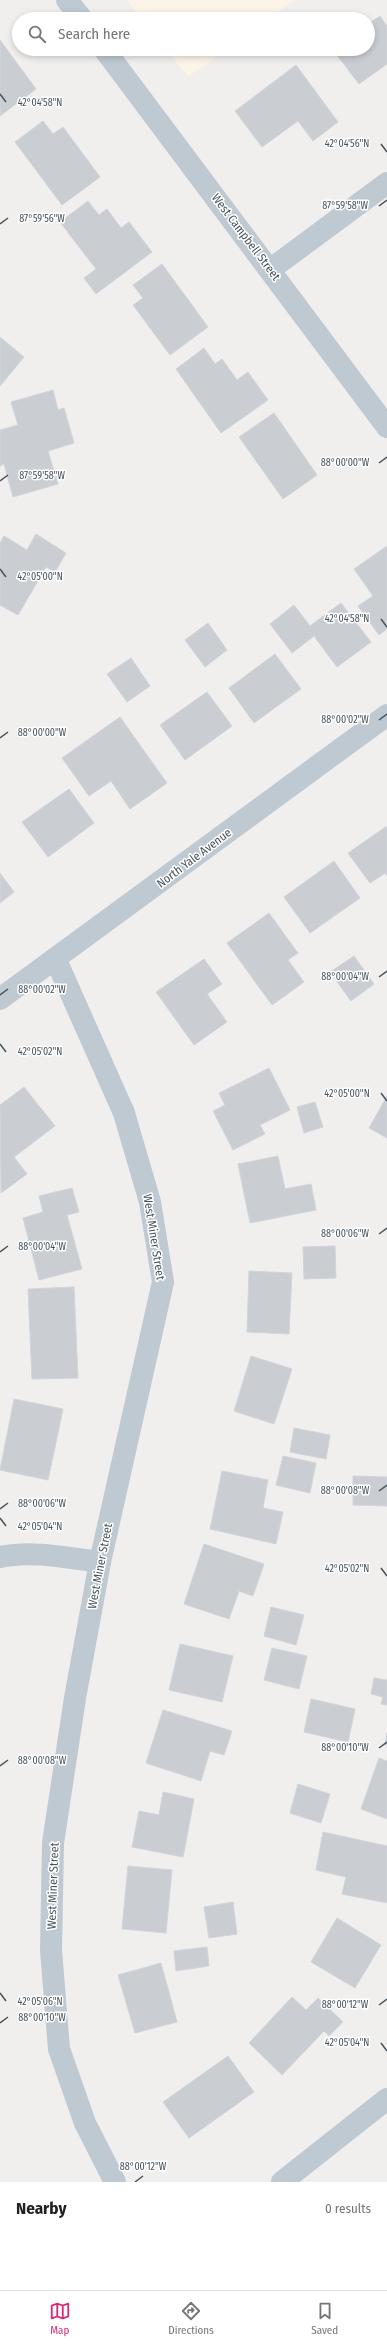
<!DOCTYPE html>
<meta charset="utf-8">
<style>
body{margin:0;font-family:"Fira Sans Condensed",sans-serif;background:#f2f2f2;color:#202124}
.list{margin:0;padding:0;list-style:none}
h2{display:flex;justify-content:space-between;align-items:center;height:52px;margin:0;padding:0 16px;font-size:17px}
h2 small{font-size:13px;font-weight:400;color:#757577}
.icon{flex:none;width:22px;height:22px;fill:none;stroke:currentColor;stroke-width:2;stroke-linecap:round;stroke-linejoin:round}
.map{position:relative;flex:none;width:387px;height:2182px;overflow:hidden}
.search{position:absolute;background:#fff;box-shadow:0 2px 6px #0003;left:12px;right:12px;top:12px;height:44px;display:flex;align-items:center;gap:10px;box-sizing:border-box;padding:0 14px;border-radius:22px;color:#757577;font-size:15px}
.sheet{height:108px;background:#fff}
nav{display:flex;justify-content:space-around;align-items:center;box-sizing:border-box;height:56px;border-top:1px solid #e0e0e0;background:#fff;font-size:11px;color:#757577}
nav a{display:grid;justify-items:center;gap:2px}
nav .on{color:#db2777}
.map>svg:first-child{display:block}
.commercial{fill:#fcf4e6}
.building{fill:#caced3;stroke:#d1d4da}
.lines{fill:none;stroke-linecap:round;stroke-linejoin:round}
.minor{stroke:#bec9d1;stroke-width:22}
.ticks{fill:none;stroke:#45535c;stroke-width:1.5}
.labels{text-anchor:middle;stroke-width:3;stroke-linejoin:round;paint-order:stroke}
.street-label{font-size:12px;fill:#45535c;stroke:#fff}
.ticks-label{font-size:10px;text-anchor:middle;fill:#45535c;stroke:#fff;stroke-width:3;stroke-linejoin:round;paint-order:stroke}
</style>
<div class="map">
<svg width="387" height="2182" viewBox="0 0 387 2182">
<rect width="100%" height="100%" fill="#f1eeee"/>
<!-- commercial -->
<g class="commercial">
<path d="M127 0H294L268 19H142Z"/>
<path d="M166 49H227L188 77Z"/>
</g>
<!-- building -->
<g class="building">
<path d="M380 16 387 26V64L359 84 333 50 368 49V24Z"/>
<path d="M0 40 36 89 0 116Z"/>
<path d="M296 65 338 122 313 141 298 121 262 147 235 111Z"/>
<path d="M43 121 53 134 63 127 100 177 62 205 15 142Z"/>
<path d="M88 201 99 215 107 209 121 228 129 222 152 252 96 294 84 278 96 269 60 222Z"/>
<path d="M162 264 208 327 170 355 133 305 143 298 133 285Z"/>
<path d="M0 337 24 357 0 386Z"/>
<path d="M204 348 215 364 222 359 237 380 248 372 268 400 221 433 176 369Z"/>
<path d="M53 390 58 410 64 408 74 443 48 451 58 484 13 497 4 464 0 466V430L18 425 11 402Z"/>
<path d="M274 413 317 475 283 499 239 437Z"/>
<path d="M36 534 66 553 55 572 46 567 18 615 0 605V543L4 536 27 550Z"/>
<path d="M387 546V629L379 635 358 606 373 596 354 569Z"/>
<path d="M341 603 371 642 337 667 314 636 292 653 270 624 294 605 310 626Z"/>
<path d="M208 623 227 650 205 667 185 640Z"/>
<path d="M275 654 301 689 254 723 229 688Z"/>
<path d="M131 658 150 686 127 702 107 674Z"/>
<path d="M207 692 232 726 185 760 160 725Z"/>
<path d="M120 717 167 783 130 809 111 781 89 796 62 758Z"/>
<path d="M69 789 94 823 48 857 22 822Z"/>
<path d="M387 826V876L385 873 370 883 348 853Z"/>
<path d="M334 861 360 898 310 933 284 897Z"/>
<path d="M0 873 14 892 0 903Z"/>
<path d="M269 913 298 953 288 960 304 982 272 1005 227 943Z"/>
<path d="M354 956 374 984 351 1001 330 972Z"/>
<path d="M204 959 222 984 207 994 227 1022 194 1045 156 992Z"/>
<path d="M269 1068 290 1110 260 1125 265 1134 233 1150 213 1111 225 1105 219 1093Z"/>
<path d="M24 1087 55 1126 14 1157 27 1174 1 1193 0 1105Z"/>
<path d="M387 1096V1138L369 1128Z"/>
<path d="M315 1102 323 1127 304 1133 297 1107Z"/>
<path d="M278 1156 285 1189 311 1184 316 1210 250 1223 238 1164Z"/>
<path d="M72 1188 79 1212 67 1215 82 1269 39 1280 23 1218 43 1212 39 1196Z"/>
<path d="M335 1246 336 1278 304 1279 303 1247Z"/>
<path d="M249 1271 292 1273 289 1334 247 1332Z"/>
<path d="M74 1287 78 1378 32 1379 28 1289Z"/>
<path d="M251 1356 292 1369 274 1424 234 1411Z"/>
<path d="M14 1399 63 1409 48 1480 0 1470Z"/>
<path d="M294 1428 330 1435 326 1459 290 1452Z"/>
<path d="M283 1456 316 1463 310 1493 276 1485Z"/>
<path d="M222 1471 268 1480 263 1508 283 1512 276 1544 210 1529Z"/>
<path d="M353 1476 387 1477V1506L353 1505Z"/>
<path d="M204 1544 264 1564 253 1596 239 1591 229 1619 184 1604Z"/>
<path d="M271 1607 304 1615 296 1645 264 1636Z"/>
<path d="M180 1644 233 1656 222 1702 169 1690Z"/>
<path d="M272 1648 307 1656 299 1689 264 1680Z"/>
<path d="M374 1678 387 1680V1705L381 1704 383 1697 371 1694Z"/>
<path d="M311 1699 355 1709 348 1742 304 1732Z"/>
<path d="M163 1710 232 1731 224 1755 210 1751 201 1781 146 1763Z"/>
<path d="M387 1733V1745H385Z"/>
<path d="M379 1758 387 1761V1819L361 1809Z"/>
<path d="M298 1784 330 1794 321 1823 290 1813Z"/>
<path d="M163 1792 194 1799 183 1857 132 1847 139 1811 159 1815Z"/>
<path d="M323 1832 387 1846V1903L342 1894 346 1877 316 1870Z"/>
<path d="M128 1866 172 1870 166 1933 122 1929Z"/>
<path d="M233 1902 237 1934 209 1938 204 1907Z"/>
<path d="M337 1918 381 1945 355 1988 311 1962Z"/>
<path d="M207 1947 209 1966 176 1971 174 1951Z"/>
<path d="M161 1963 177 2022 135 2033 118 1975Z"/>
<path d="M292 1997 306 2010 318 1998 343 2022 329 2036 324 2031 282 2075 249 2043Z"/>
<path d="M228 2056 254 2092 189 2138 163 2102Z"/>
</g>
<g class="lines">
<!-- minor -->
<g class="minor">
<path d="M67 0 82 19"/>
<path d="M104 49 387 427"/>
<path d="M271 269 387 183"/>
<path d="M56 960 124 1113 150 1202 163 1282 100 1562 75 1698 53 1843 51 1950 59 2049 85 2123 115 2182"/>
<path d="M0 999 387 715"/>
<path d="M0 1557C32 1550 68 1558 100 1562"/>
<path d="M282 2182 387 2099"/>
</g>
</g>
<!-- ticks -->
<path class="ticks" d="M0 94 6 102M381 144 387 152M379 206 387 200M0 224 8 218M379 463 387 457M0 481 8 475M0 569 6 577M381 619 387 627M379 720 387 714M0 738 8 732M379 977 387 971M0 995 8 989M0 1044 6 1052M381 1093 387 1101M379 1234 387 1228M0 1252 8 1246M379 1491 387 1485M0 1509 8 1503M0 1518 6 1526M381 1568 387 1576M379 1748 387 1742M0 1766 8 1760M0 1993 6 2001M379 2005 387 1999M0 2023 8 2017M381 2043 387 2051M135 2182 143 2176"/>
<g class="labels">
<!-- street labels -->
<g class="street-label">
<text transform="translate(246 237) rotate(53)" y="4">West Campbell Street</text>
<text transform="translate(194 858) rotate(-37)" y="4">North Yale Avenue</text>
<text transform="translate(154 1237) rotate(81)" y="4">West Miner Street</text>
<text transform="translate(100 1566) rotate(-79)" y="4">West Miner Street</text>
<text transform="translate(53 1886) rotate(-88)" y="4">West Miner Street</text>
</g>
</g>
<g class="ticks-label">
<text x="40" y="106">42°04'58"N</text>
<text x="347" y="147">42°04'56"N</text>
<text x="345" y="209">87°59'58"W</text>
<text x="42" y="222">87°59'56"W</text>
<text x="345" y="466">88°00'00"W</text>
<text x="42" y="479">87°59'58"W</text>
<text x="40" y="580">42°05'00"N</text>
<text x="347" y="622">42°04'58"N</text>
<text x="345" y="723">88°00'02"W</text>
<text x="42" y="736">88°00'00"W</text>
<text x="345" y="980">88°00'04"W</text>
<text x="42" y="993">88°00'02"W</text>
<text x="40" y="1055">42°05'02"N</text>
<text x="347" y="1097">42°05'00"N</text>
<text x="345" y="1237">88°00'06"W</text>
<text x="42" y="1250">88°00'04"W</text>
<text x="345" y="1494">88°00'08"W</text>
<text x="42" y="1507">88°00'06"W</text>
<text x="40" y="1530">42°05'04"N</text>
<text x="347" y="1572">42°05'02"N</text>
<text x="345" y="1751">88°00'10"W</text>
<text x="42" y="1764">88°00'08"W</text>
<text x="40" y="2005">42°05'06"N</text>
<text x="345" y="2008">88°00'12"W</text>
<text x="42" y="2021">88°00'10"W</text>
<text x="347" y="2046">42°05'04"N</text>
<text x="143" y="2170">88°00'12"W</text>
</g>
</svg>
<div class="search"><svg class="icon" aria-label="search" viewBox="0 0 24 24"><circle cx="10" cy="10" r="6"/><path d="M15 15l6 6"/></svg>Search here</div>
</div>
<section class="sheet">
<h2>Nearby<small>0 results</small></h2>
<ul class="list">
</ul>
</section>
<nav>
<a class="on"><svg class="icon" aria-label="map" viewBox="0 0 24 24"><path d="M3 6l6-2 6 2 6-2v14l-6 2-6-2-6 2zM9 4v14M15 6v14"/></svg>Map</a>
<a><svg class="icon" aria-label="directions" viewBox="0 0 24 24"><path d="M12 3l9 9-9 9-9-9zM9 14v-3h6M13 9l2 2-2 2"/></svg>Directions</a>
<a><svg class="icon" aria-label="saved" viewBox="0 0 24 24"><path d="M7 4h10v16l-5-4-5 4z"/></svg>Saved</a>
</nav>
